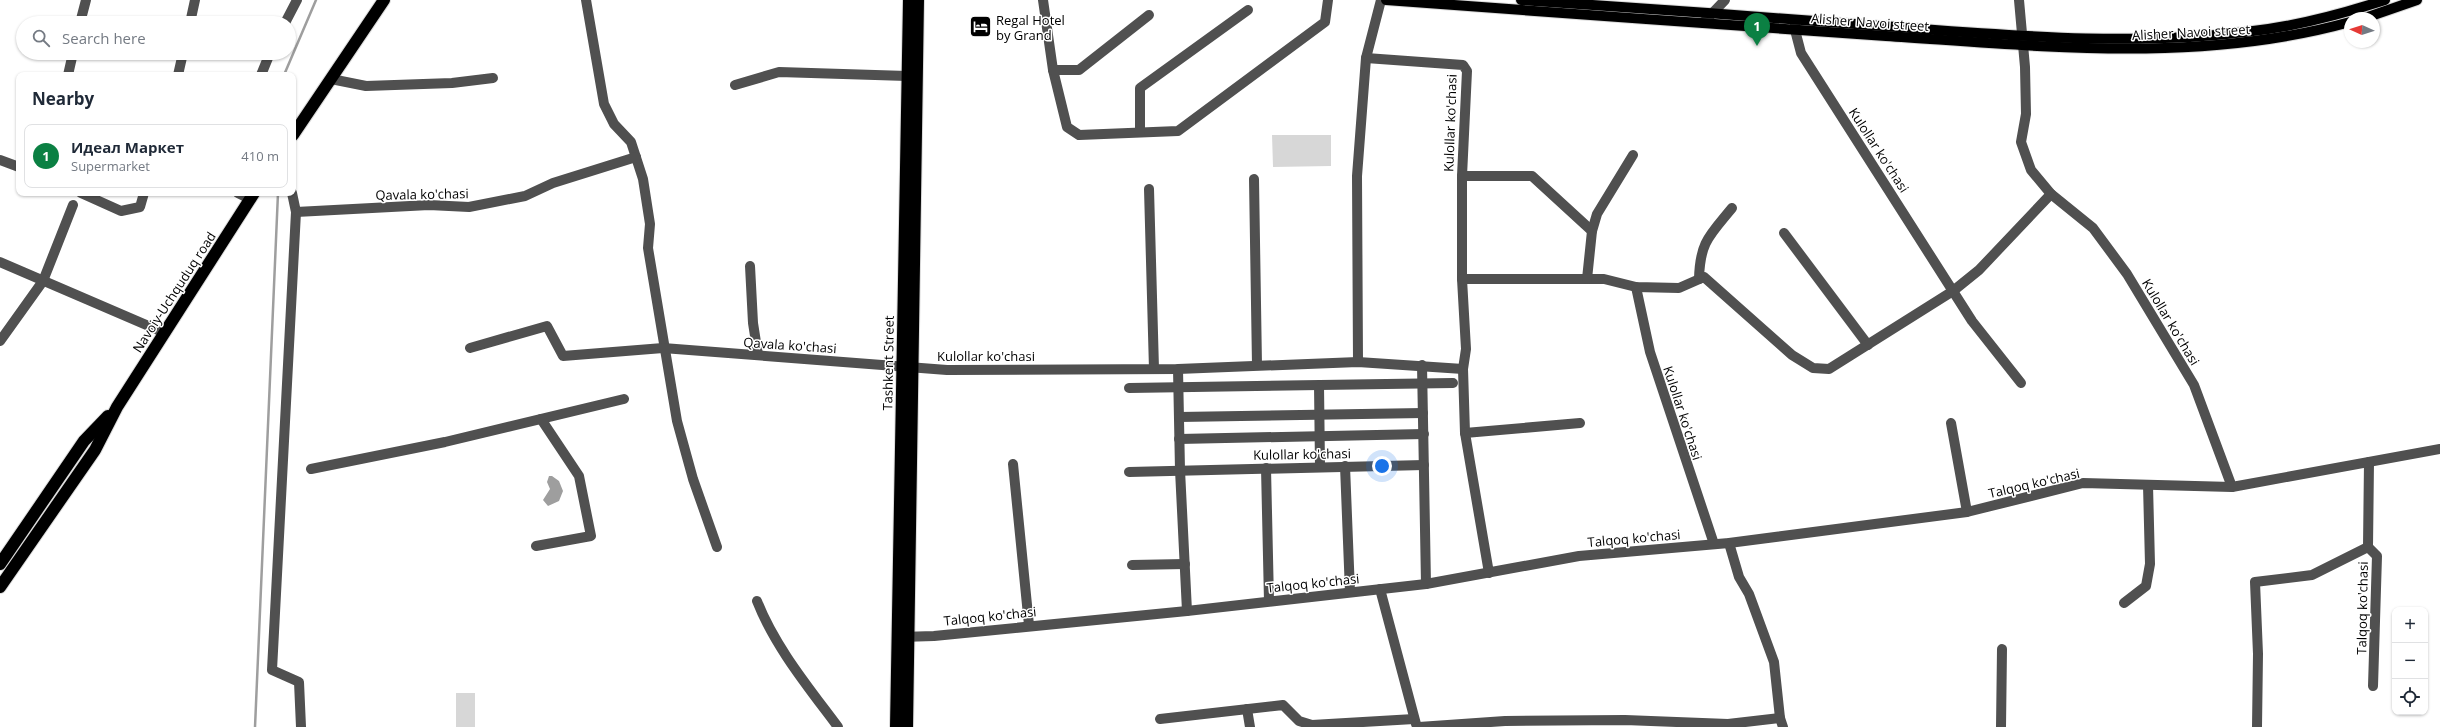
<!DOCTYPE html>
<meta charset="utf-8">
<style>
body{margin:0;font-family:"Open Sans",sans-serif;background:#f6f6f7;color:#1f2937}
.controls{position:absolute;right:12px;bottom:12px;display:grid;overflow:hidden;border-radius:8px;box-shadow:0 1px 3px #0004}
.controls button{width:36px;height:36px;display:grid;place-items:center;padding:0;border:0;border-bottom:1px solid #e0e1e3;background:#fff;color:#1f2937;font:20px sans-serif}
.compass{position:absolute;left:2344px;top:12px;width:36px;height:36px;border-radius:50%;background:#fff;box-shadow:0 1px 3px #0004;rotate:273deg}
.you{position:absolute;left:1382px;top:466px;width:14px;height:14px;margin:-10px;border:3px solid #fff;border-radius:50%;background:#1a73e8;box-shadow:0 0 0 6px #1a73e833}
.badge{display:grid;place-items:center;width:26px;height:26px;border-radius:50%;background:#0b8043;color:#fff;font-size:13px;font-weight:700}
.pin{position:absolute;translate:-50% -33px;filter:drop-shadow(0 1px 2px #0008)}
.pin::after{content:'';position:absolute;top:21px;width:14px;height:12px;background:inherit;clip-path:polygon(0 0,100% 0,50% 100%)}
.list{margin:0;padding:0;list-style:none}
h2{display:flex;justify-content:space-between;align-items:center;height:52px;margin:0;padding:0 16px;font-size:17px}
h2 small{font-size:13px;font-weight:400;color:#747a83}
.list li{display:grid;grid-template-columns:26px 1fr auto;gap:12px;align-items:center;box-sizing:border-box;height:64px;margin:0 8px 8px;padding:0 8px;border:1px solid #e0e1e3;border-radius:8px}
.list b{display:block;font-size:15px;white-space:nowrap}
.list p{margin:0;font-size:13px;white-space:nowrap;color:#747a83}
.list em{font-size:13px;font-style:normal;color:#747a83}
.icon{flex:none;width:22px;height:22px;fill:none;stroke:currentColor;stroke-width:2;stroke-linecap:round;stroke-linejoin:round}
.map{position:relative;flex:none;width:2440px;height:727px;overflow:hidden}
.search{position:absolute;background:#fff;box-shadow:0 1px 3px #0004;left:16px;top:16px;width:280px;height:44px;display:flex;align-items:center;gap:10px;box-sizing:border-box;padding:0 14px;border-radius:22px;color:#747a83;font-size:15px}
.panel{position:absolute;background:#fff;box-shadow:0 1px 3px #0004;left:16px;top:72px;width:280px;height:124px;border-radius:8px}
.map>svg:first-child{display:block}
.green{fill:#d7d7d7}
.water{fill:#9e9e9e}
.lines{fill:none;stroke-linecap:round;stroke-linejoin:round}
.stream{stroke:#9e9e9e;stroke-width:2.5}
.major-casing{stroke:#dbdbdb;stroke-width:12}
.highway-casing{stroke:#dbdbdb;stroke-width:14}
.minor{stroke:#505050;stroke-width:10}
.major{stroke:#000;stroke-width:10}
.highway{stroke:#000;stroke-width:12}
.labels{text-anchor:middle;stroke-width:3;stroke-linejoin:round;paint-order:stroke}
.poi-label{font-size:13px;fill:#000;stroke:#fff;text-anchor:start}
.street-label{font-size:13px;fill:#000;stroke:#fff}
</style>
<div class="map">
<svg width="2440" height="727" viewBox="0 0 2440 727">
<rect width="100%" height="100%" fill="#fff"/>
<!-- green -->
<g class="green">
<path d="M1272 135H1331V166L1273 167Z"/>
<rect x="456" y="693" width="19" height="34"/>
</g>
<!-- water -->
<path class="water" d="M549 476H552L559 481 563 491 559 501 548 506 543 500 550 489 547 482Z"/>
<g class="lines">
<!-- stream -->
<g class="stream">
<path d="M284 75 316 0"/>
<path d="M255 727 278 193"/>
</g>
<defs>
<g id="major">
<path d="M1386 0C1553 12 1719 25 1886 36 2040 46 2199 64 2350 22"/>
<path d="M1521 0C1641 8 1762 17 1882 26 2006 35 2130 47 2253 31 2298 26 2342 14 2385 0"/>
<path d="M2365 18 2417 0"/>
</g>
<g id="highway">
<path d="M293 135 384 0"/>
<path d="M0 564 84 441 108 416"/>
<path d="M0 587 95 450 117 407 254 193"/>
<path d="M896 727 909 0"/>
<path d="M907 727 918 0"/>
</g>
</defs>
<!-- major casing -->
<use href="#major" class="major-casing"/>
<!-- highway casing -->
<use href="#highway" class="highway-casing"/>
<!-- minor -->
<g class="minor">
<path d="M586 0 604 104 614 124 631 142 643 179 650 224 648 248 677 421 693 479 717 547"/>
<path d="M1043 0 1053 70 1067 127 1079 135 1178 131 1325 22 1328 0"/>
<path d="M2019 0 2025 67 2026 114 2021 142 2031 170 2051 194 2093 228 2127 274 2194 385 2232 487"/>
<path d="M1795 22V30L1801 53 1972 321 2021 383"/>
<path d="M80 23 86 0"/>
<path d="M190 23 195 0"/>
<path d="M285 23 297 0"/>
<path d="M1703 23 1725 0"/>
<path d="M1366 58 1463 65 1467 71 1462 176V279L1466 349 1463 369 1465 433 1489 573"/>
<path d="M1053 70H1079L1149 15"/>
<path d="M68 75 73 53"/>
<path d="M178 75 183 53"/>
<path d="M261 75 270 53"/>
<path d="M331 79 366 86 452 83 493 78"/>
<path d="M735 85 779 72 907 76"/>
<path d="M1140 132V88L1248 10"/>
<path d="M0 160 19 167"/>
<path d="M1462 176H1532L1592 231"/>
<path d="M1254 179 1257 365"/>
<path d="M1149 189 1154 369"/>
<path d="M81 193 121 211 140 207 144 193"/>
<path d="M238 193 250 199"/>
<path d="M292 193 296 212 272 670 299 682 301 727"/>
<path d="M296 212 429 205 469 207 525 196 553 183 636 157"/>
<path d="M1784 233 1868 345"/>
<path d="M0 262 165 333"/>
<path d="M750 266 753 323 758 355"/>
<path d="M1462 279H1604L1636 287 1679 288 1704 277 1792 355 1813 368 1829 369 1953 291 1979 270 2051 194"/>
<path d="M1587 279 1592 231 1597 214 1633 155"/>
<path d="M1699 279C1700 242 1709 236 1732 208"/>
<path d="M1636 287 1650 352 1714 544"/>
<path d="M0 341 43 281 73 205"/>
<path d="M470 348 547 326 563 356 663 348 947 370 1178 369 1358 362 1463 369"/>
<path d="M1358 362 1357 176 1366 58 1381 0"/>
<path d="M1422 365 1426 584"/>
<path d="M1178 369 1180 470 1187 611"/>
<path d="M1319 385 1320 467"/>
<path d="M1129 388 1453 383"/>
<path d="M1179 417 1423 413"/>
<path d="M1951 423 1967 512"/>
<path d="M1465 433 1580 423"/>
<path d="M1179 439 1424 434"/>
<path d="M2369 462 2368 547 2377 556 2373 686"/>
<path d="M1013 464 1029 625"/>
<path d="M1345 466 1350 592"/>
<path d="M1266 468 1269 601"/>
<path d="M311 469 445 442 624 399"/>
<path d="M1129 472 1424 465"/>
<path d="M1729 543 1739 577 1749 594 1774 662 1780 718 1783 727"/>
<path d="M536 546 591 536 579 476 541 419"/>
<path d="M1132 565 1185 564"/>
<path d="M1380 589 1416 724"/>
<path d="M757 601C775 647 809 688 838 727"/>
<path d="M2124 603 2146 586 2150 564 2148 485"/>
<path d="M901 637 934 636 1187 611 1426 584 1579 556 1729 543 1967 512 2083 483 2232 487 2440 449"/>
<path d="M1247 709 1250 727"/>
<path d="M1160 719 1283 705 1299 721 1312 725 1414 719"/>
<path d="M1419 727 1505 721 1625 720 1728 724 1780 718"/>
<path d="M2001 727 2002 649"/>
<path d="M2257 727 2258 654 2255 582 2312 575 2368 547"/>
</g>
<!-- major -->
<use href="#major" class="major"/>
<!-- highway -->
<use href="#highway" class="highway"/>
</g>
<!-- icons -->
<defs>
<symbol id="hotel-square" viewBox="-11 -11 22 22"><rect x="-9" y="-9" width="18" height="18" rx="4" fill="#000" stroke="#fff"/><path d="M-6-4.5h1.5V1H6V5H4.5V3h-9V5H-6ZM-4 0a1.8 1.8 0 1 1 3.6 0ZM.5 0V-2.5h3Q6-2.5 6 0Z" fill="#fff"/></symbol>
</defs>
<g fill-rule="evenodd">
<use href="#hotel-square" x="968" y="14" width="25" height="25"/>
</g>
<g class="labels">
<!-- poi labels -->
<g class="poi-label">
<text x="996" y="25">Regal Hotel<tspan x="996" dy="15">by Grand</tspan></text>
</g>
<!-- street labels -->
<g class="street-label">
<text transform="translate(1870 22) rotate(4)" y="5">Alisher Navoi street</text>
<text transform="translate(2191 32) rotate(-3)" y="5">Alisher Navoi street</text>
<text transform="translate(1450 123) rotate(-88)" y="5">Kulollar ko'chasi</text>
<text transform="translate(1879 150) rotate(57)" y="5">Kulollar ko'chasi</text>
<text transform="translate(422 194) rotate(-1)" y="5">Qavala ko'chasi</text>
<text transform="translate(174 292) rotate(-57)" y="5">Navoiy-Uchquduq road</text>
<text transform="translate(2171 322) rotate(59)" y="5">Kulollar ko'chasi</text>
<text transform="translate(790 345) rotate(4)" y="5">Qavala ko'chasi</text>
<text x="986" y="361">Kulollar ko'chasi</text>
<text transform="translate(888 363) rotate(-89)" y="5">Tashkent Street</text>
<text transform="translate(1683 413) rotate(72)" y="5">Kulollar ko'chasi</text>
<text transform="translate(1302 454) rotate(-1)" y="5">Kulollar ko'chasi</text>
<text transform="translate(2034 483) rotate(-13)" y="5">Talqoq ko'chasi</text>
<text transform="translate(1634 538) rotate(-5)" y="5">Talqoq ko'chasi</text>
<text transform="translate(1313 583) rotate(-6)" y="5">Talqoq ko'chasi</text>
<text transform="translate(2362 608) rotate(-89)" y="5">Talqoq ko'chasi</text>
<text transform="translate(990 616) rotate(-6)" y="5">Talqoq ko'chasi</text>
</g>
</g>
</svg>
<div class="controls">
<button>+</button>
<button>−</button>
<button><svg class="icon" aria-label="locate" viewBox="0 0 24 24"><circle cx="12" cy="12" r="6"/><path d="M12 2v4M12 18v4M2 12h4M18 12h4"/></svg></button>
</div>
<svg class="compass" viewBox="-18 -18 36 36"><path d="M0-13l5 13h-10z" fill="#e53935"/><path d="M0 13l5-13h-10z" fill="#747a83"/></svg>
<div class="you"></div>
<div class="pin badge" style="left:1757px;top:46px">1</div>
<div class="search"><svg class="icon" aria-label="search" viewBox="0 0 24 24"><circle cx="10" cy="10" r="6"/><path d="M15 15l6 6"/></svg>Search here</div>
<section class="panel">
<h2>Nearby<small></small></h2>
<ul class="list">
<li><span class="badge">1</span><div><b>Идеал Маркет</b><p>Supermarket</p></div><em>410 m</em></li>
</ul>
</section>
</div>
